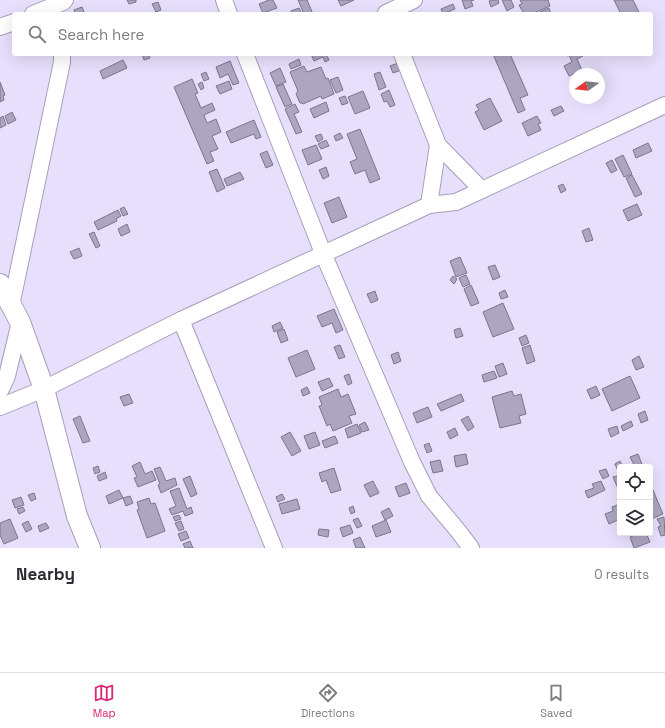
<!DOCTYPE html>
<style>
body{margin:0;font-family:"Space Grotesk",sans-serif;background:#f2f2f3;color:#2b2b33}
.controls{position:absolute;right:12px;bottom:12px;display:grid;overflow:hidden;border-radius:4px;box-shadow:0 4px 16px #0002}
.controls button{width:36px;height:36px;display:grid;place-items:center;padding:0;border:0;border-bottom:1px solid #e1e1e2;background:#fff;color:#2b2b33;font:20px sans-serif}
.compass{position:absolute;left:569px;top:68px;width:36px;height:36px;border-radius:50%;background:#fff;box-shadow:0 4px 16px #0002;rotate:255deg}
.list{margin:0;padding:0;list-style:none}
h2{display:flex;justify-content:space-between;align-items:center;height:52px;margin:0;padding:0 16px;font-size:17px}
h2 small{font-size:13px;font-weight:400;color:#7c7c81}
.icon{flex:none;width:22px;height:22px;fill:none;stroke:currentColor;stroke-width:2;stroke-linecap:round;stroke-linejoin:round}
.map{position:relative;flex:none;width:665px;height:548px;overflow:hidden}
.search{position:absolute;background:#fff;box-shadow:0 4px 16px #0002;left:12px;right:12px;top:12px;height:44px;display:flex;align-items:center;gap:10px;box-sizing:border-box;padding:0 14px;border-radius:4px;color:#7c7c81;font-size:15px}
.sheet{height:124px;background:#fff}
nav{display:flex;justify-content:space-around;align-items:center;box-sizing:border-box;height:56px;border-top:1px solid #e1e1e2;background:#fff;font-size:11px;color:#7c7c81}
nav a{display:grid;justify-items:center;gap:2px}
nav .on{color:#db2777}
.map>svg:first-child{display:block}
.building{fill:#ada6c1;stroke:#7c758f}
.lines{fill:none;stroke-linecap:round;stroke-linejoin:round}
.minor-casing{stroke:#a69fba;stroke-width:18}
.tertiary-casing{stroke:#a69fba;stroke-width:22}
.minor{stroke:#fff;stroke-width:16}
.tertiary{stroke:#fff;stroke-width:20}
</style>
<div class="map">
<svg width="665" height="548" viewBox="0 0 665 548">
<rect width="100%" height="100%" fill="#e7dffc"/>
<!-- building -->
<g class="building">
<path d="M127 0H136V2L129 4Z"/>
<path d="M269 0H273L277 8 263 13 259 4Z"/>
<path d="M298 0H307L313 14H304Z"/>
<path d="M338 0H354L341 6Z"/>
<path d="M462 0H474L471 1 473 6 465 9Z"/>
<path d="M491 0H498L499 3 491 7 489 1Z"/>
<path d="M502 0H511L514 7 507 11Z"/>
<path d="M520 0H548L550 6 532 14H524L519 5 522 4Z"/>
<path d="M614 0H633L639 12 633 14H621Z"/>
<path d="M158 2 161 10 156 12 152 4Z"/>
<path d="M453 4 455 9 443 14 441 9Z"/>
<path d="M82 7 85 14H75L74 10Z"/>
<path d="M299 8 302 14H292L291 11Z"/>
<path d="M549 8 551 14H540V12Z"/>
<path d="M142 54H148L150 58 144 60Z"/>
<path d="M311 54H329L327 56 329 60 325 62 323 57 314 61Z"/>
<path d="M493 54H510L528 95 520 98 525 110 518 113Z"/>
<path d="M566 54H582L583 56 577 59 582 70 569 76 564 66 572 62 569 55 567 56Z"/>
<path d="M299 59 301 65 291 69 289 64Z"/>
<path d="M123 60 127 68 103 79 100 71Z"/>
<path d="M230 61 239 83 233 85 228 74 220 78 216 67Z"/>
<path d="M401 62 404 69 393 73 390 66Z"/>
<path d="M304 66 307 72 321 67 326 79 328 78 334 94 322 99 321 96 303 104 302 103H300L296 94 298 91 290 72Z"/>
<path d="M280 68 286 82 276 86 270 73Z"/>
<path d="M206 72 209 79 204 81 201 74Z"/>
<path d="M380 72 386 87 379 90 374 74Z"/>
<path d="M338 77 343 90 336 93 330 80Z"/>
<path d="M192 79 198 93 195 94 201 108 212 103 215 110 204 115 207 123 216 119 221 132 212 136 218 149 210 152 214 161 207 164 174 87Z"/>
<path d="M229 81 232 89 220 94 216 86Z"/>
<path d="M0 82 5 95 3 96 4 100 0 102Z"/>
<path d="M202 82 204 88 201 90 198 84Z"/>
<path d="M283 84 292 104 285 107 276 87Z"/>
<path d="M389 90 395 105 390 107 387 101 384 102 381 94Z"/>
<path d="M363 91 370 108 355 114 348 97Z"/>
<path d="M345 96 348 103 342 105 339 98Z"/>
<path d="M490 98 502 121 484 130 475 112 479 110 476 105Z"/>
<path d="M326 102 329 111 314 118 310 109Z"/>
<path d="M295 104 299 112 294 114 302 132 296 134 285 109Z"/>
<path d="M561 106 564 111 554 116 551 110Z"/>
<path d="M12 112 16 120 8 124 5 116Z"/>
<path d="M3 116 6 125 0 128V118Z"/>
<path d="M537 116 541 123 538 124 541 130 528 136 522 123Z"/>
<path d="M254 120 261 137 256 139 254 134 231 143 226 132Z"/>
<path d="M360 129 380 179 370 183 365 170 355 174 350 162 357 159 347 134Z"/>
<path d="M340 133 343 138 336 141 334 136Z"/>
<path d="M321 134 323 139 318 142 315 136Z"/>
<path d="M326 140 329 146 321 149 318 144Z"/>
<path d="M648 143 652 151 636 158 633 150Z"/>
<path d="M316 145 322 159 308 165 302 150Z"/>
<path d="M267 151 273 165 266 168 260 154Z"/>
<path d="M623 155 632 174 624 177 615 159Z"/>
<path d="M612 160 617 170 611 173 606 163Z"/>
<path d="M326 167 329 176 323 179 319 170Z"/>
<path d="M217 169 225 188 217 192 209 172Z"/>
<path d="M240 172 244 179 227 186 224 179Z"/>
<path d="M632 175 642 194 635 197 626 178Z"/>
<path d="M563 184 566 190 561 193 558 186Z"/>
<path d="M339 197 347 217 332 223 324 203Z"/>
<path d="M637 204 642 215 628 221 623 210Z"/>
<path d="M124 207 128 214 123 216 120 209Z"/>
<path d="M118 210 121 216 116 219 117 221 98 230 94 222Z"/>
<path d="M127 224 130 232 121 236 118 229Z"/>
<path d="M589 228 593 240 586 242 582 231Z"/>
<path d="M94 232 100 246 96 248 89 234Z"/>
<path d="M79 248 82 256 74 259 70 252Z"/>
<path d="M460 257 467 273 456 277 450 261Z"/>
<path d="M495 265 500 277 493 280 488 267Z"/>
<path d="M466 275 470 284 463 287 459 278Z"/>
<path d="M453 276 457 279 454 284 450 280Z"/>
<path d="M471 285 479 303 471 306 464 289Z"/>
<path d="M505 290 508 297 501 299 499 293Z"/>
<path d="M375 291 378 300 371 303 367 294Z"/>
<path d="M503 303 514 329 493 337 483 312Z"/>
<path d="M334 309 343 330 336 333 332 323 322 327 317 316Z"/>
<path d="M280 322 283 328 274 332 272 326Z"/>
<path d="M460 328 463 336 456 338 454 330Z"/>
<path d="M284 329 288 340 281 343 277 332Z"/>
<path d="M526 335 529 343 522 346 519 338Z"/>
<path d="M340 345 345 357 339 359 334 347Z"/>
<path d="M530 345 535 361 527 364 522 348Z"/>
<path d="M307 350 315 369 296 377 288 358Z"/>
<path d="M398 352 401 361 394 364 391 355Z"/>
<path d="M639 356 644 367 636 370 632 360Z"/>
<path d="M503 363 507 374 499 377 495 366Z"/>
<path d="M494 371 497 378 484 382 482 375Z"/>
<path d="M349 374 352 383 348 385 344 376Z"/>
<path d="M630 376 640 398 612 411 602 389Z"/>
<path d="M329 378 333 386 322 391 318 382Z"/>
<path d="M596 386 600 395 591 399 587 390Z"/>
<path d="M307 387 310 393 303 396 301 390Z"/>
<path d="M338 389 341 397 348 394 356 414 349 416 352 423 333 431 330 424 327 426 319 406 322 405 319 397Z"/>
<path d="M512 391 514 396 521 394 526 414 519 416 521 423 500 428 492 397Z"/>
<path d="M129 394 133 403 124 406 120 397Z"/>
<path d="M461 394 464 401 441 411 437 404Z"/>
<path d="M428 407 432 417 417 423 413 413Z"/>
<path d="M645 411 648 420 641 423 638 414Z"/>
<path d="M80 416 90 441 83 443 73 419Z"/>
<path d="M468 416 474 427 468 431 461 420Z"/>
<path d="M631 421 633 426 623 431 621 426Z"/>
<path d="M365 422 369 430 362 432 359 425Z"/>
<path d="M357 424 361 433 348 438 345 429Z"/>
<path d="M617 426 619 433 611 437 608 429Z"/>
<path d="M455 428 458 435 450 439 447 432Z"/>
<path d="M290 432 301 451 292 456 281 437Z"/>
<path d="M315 432 320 445 309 449 304 436Z"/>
<path d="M335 436 338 443 325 448 322 441Z"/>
<path d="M429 443 432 451 427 453 424 445Z"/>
<path d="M466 454 468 464 456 467 454 456Z"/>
<path d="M638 454 643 467H635L630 457Z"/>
<path d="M440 460 443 471 433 473 430 462Z"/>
<path d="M620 461 623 467H620V470L618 471 615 464Z"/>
<path d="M140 462 145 474 152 471 156 480 138 487 134 478 137 477 132 466Z"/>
<path d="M98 466 100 472 95 474 93 468Z"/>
<path d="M160 467 166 481 175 478 177 485 161 493 158 485 160 484 154 469Z"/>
<path d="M334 468 341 490 331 493 326 480 322 482 319 473Z"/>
<path d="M606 469 609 476 603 479 599 471Z"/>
<path d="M105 472 107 478 99 481 97 476Z"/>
<path d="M190 476 197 494 191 497 183 479Z"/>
<path d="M617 476 620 482V490L619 491 613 477Z"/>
<path d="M373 481 379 493 370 497 364 485Z"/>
<path d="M601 481 605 490 588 498 585 491 594 488 592 484Z"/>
<path d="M406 483 410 493 399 497 395 487Z"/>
<path d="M650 483 663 514 651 519 650 516Z"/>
<path d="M179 488 187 509 191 507 193 513 185 516 183 511 172 515 169 509 176 506 170 491Z"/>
<path d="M119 490 123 498 109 504 106 496Z"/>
<path d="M34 493 36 499 31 501 28 495Z"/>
<path d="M282 494 285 499 278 502 276 497Z"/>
<path d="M130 496 133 503 126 506 123 498Z"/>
<path d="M21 497 24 505 15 508 12 500Z"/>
<path d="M149 498 151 504 155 503 165 531 147 538 137 510 139 509 137 502Z"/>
<path d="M297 499 300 509 282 514 279 504Z"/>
<path d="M620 504V519L609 524 605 514 613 511 612 507Z"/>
<path d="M353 506 355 512 351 514 349 508Z"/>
<path d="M23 507 25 511 19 514 17 509Z"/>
<path d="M389 508 393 516 385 520 381 512Z"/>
<path d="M179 515 181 519 175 521 173 517Z"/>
<path d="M664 517 665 535 661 536 658 527 661 526 657 519Z"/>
<path d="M358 518 362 526 357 528 353 520Z"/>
<path d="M10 519 18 538 4 544 0 535V523Z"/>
<path d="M386 520 391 532 376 537 372 526Z"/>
<path d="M28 521 32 529 26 532 22 524Z"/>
<path d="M181 521 184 529 179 531 175 523Z"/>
<path d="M46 523 49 528 40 532 38 526Z"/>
<path d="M350 525 353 533 343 537 340 528Z"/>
<path d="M319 529 329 530 328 537 318 535Z"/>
<path d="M186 531 189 538 181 541 178 534Z"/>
<path d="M640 533H646L650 542 634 548 630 537Z"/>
<path d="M360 537 365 548H356L353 540Z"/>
<path d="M190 541 193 548H185L183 544Z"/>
</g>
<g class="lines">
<defs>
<g id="minor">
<path d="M224 0 229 14"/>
<path d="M386 13 414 0"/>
<path d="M33 14 63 2 65 0"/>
<path d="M0 27 14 22"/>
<path d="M245 54 323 253 412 462 429 496 459 532 471 548"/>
<path d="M402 54 438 145 482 190"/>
<path d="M429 205 438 145"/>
<path d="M11 306 62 62V54"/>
<path d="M181 320 274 548"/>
<path d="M0 391 7 376 20 322"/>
<path d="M0 407 44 389 181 320 429 205 456 202 665 105"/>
</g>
<path id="tertiary" d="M0 284 20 322 44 389 77 516 90 548"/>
</defs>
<!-- minor casing -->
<use href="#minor" class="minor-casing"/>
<!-- tertiary casing -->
<use href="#tertiary" class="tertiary-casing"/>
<!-- minor -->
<use href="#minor" class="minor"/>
<!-- tertiary -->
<use href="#tertiary" class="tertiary"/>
</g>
</svg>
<div class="controls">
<button><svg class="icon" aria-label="locate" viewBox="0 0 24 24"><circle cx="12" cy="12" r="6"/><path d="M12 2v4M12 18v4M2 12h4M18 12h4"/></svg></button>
<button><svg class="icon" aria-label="layers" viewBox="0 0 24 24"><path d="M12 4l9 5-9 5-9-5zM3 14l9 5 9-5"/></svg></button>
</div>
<svg class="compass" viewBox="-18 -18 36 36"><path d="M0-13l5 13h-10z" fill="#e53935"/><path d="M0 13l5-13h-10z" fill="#7c7c81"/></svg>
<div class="search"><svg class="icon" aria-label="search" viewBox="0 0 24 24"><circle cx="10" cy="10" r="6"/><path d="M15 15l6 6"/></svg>Search here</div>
</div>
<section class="sheet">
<h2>Nearby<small>0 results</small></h2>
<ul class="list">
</ul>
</section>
<nav>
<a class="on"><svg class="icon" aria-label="map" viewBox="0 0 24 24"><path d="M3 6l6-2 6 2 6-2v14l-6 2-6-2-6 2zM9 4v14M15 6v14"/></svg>Map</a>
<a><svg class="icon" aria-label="directions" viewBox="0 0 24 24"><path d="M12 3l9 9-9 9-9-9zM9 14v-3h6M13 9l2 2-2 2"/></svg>Directions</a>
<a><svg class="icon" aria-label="saved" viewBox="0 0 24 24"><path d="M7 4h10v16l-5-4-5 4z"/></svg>Saved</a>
</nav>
